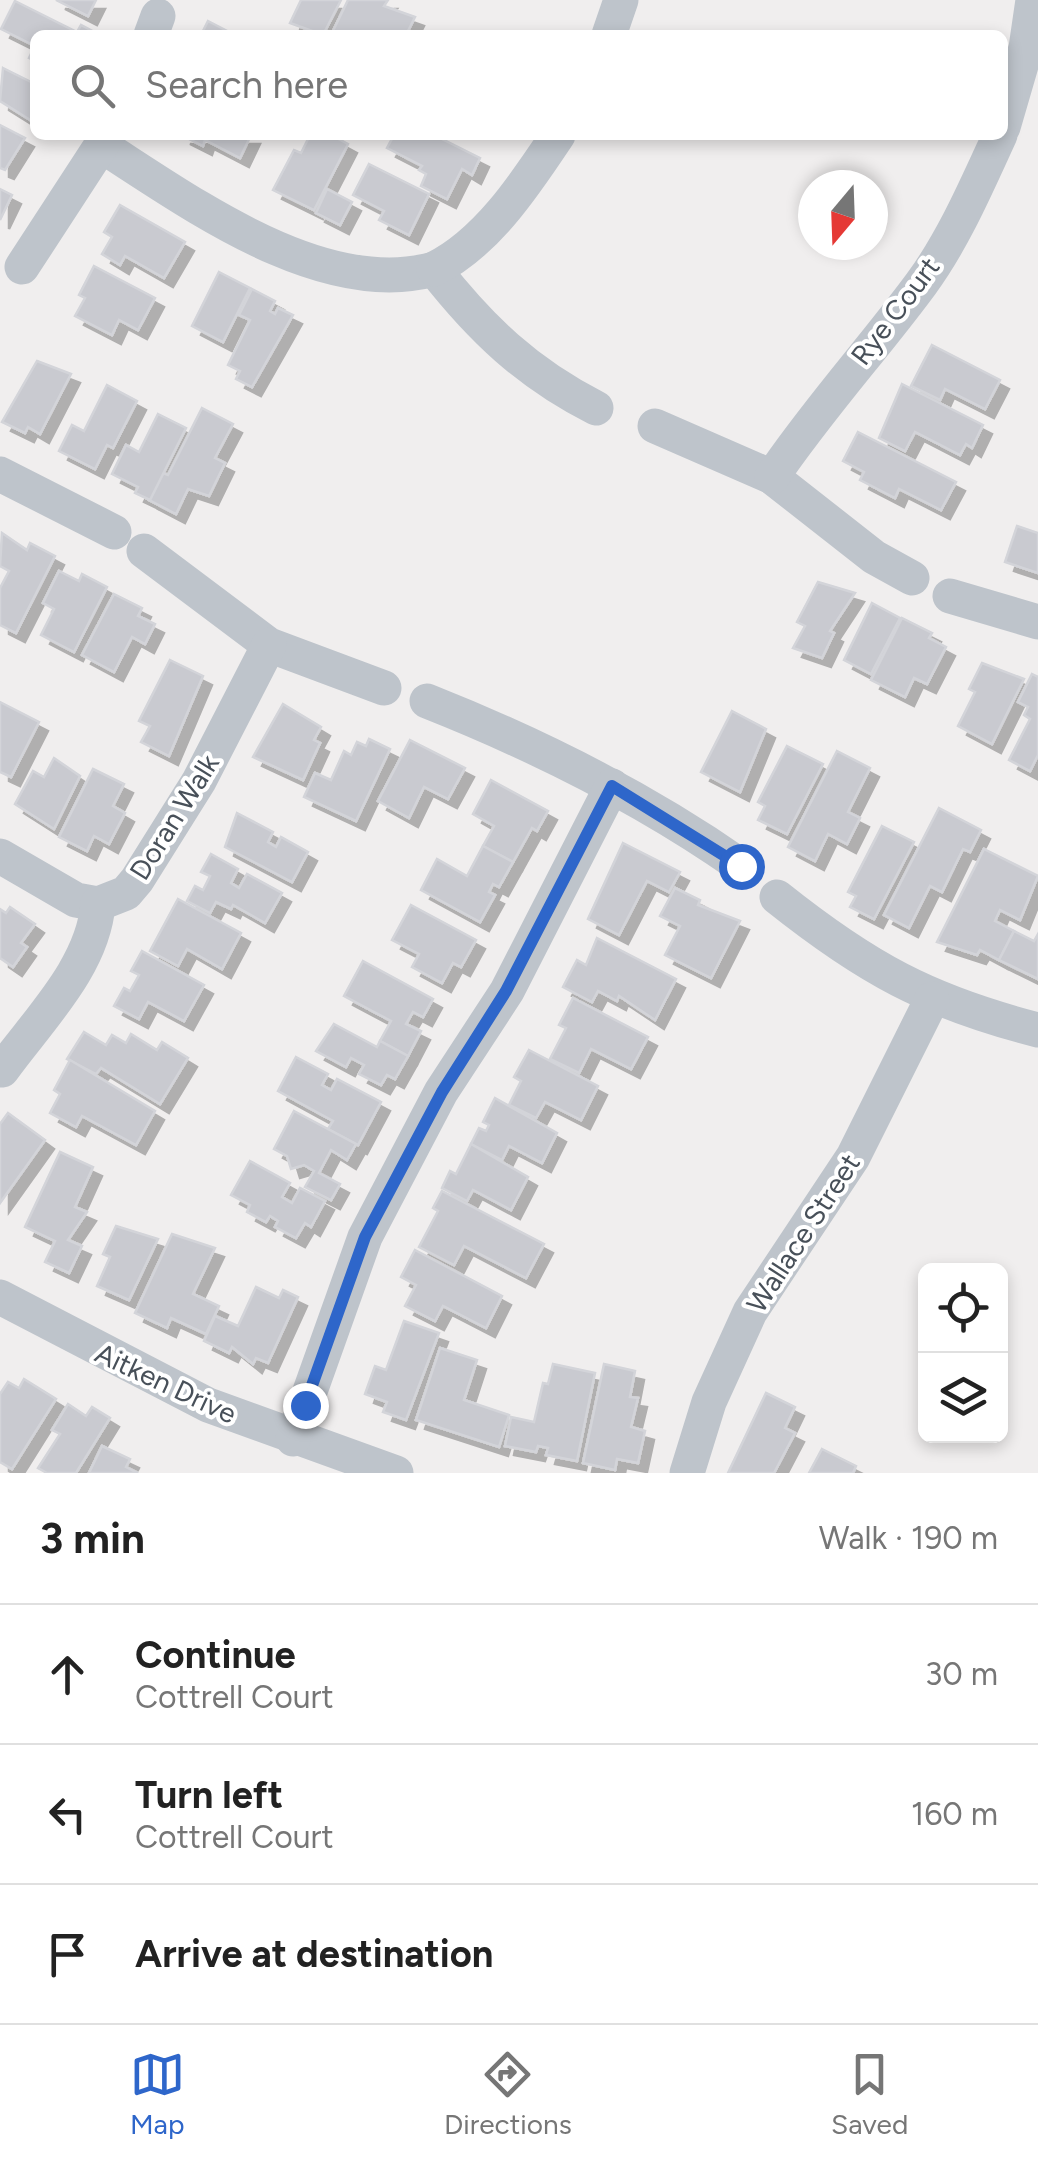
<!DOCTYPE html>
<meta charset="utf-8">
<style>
body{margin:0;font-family:Figtree,sans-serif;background:#f6f6f6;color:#222}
.controls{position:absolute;right:30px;bottom:30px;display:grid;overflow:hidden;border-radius:15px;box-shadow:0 5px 15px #0003}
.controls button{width:90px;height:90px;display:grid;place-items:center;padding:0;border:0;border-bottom:2px solid #e0e0e0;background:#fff;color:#222;font:50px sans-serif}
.compass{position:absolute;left:798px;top:170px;width:90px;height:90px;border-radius:50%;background:#fff;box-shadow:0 5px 15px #0003;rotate:199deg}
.stop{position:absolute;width:30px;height:30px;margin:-22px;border:8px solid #2e66ca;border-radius:50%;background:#fff}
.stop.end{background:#2e66ca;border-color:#fff;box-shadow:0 2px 10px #0008}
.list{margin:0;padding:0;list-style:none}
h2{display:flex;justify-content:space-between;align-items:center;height:130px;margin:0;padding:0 40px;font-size:42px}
h2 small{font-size:32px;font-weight:400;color:#767676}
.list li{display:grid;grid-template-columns:65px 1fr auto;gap:30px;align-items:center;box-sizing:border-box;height:140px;padding:0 40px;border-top:2px solid #e0e0e0}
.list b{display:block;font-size:38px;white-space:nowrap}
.list p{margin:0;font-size:32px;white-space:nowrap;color:#767676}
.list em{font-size:32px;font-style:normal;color:#767676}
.icon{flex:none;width:55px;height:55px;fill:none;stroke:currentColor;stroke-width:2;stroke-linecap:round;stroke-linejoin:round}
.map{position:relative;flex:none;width:1038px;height:1473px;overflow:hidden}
.search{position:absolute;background:#fff;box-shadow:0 5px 15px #0003;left:30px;right:30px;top:30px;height:110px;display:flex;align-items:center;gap:25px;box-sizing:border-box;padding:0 35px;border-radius:15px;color:#767676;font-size:38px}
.sheet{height:550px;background:#fff}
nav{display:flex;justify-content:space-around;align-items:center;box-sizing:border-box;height:140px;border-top:2px solid #e0e0e0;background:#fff;font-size:28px;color:#767676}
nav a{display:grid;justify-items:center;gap:5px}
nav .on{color:#2e66ca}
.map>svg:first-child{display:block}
.building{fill:#c9cad0;stroke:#d3d4d9;stroke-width:2.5;filter:url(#shadow)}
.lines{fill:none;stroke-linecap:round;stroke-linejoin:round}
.street{stroke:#bec4cb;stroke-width:35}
.route{stroke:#2e66ca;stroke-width:12}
.labels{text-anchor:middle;stroke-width:8;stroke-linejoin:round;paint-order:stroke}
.street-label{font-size:28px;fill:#485059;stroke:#fff}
</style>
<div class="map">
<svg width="1038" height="1473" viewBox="0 0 1038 1473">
<defs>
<filter id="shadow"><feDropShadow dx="9" dy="9" stdDeviation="0" flood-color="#0004"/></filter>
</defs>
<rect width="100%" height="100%" fill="#f0eeee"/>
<!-- building -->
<g class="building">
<path d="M56 0H96L88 16Z"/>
<path d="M301 0H341L323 35 290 23Z"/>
<path d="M348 0H388L384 6 415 17 406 35H331Z"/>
<path d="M15 1 77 32 81 25 100 35H35V61L29 58 35 46 1 29Z"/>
<path d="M208 21 233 34 232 35H201Z"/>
<path d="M3 68 35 84V123L0 101Z"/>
<path d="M0 125 25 138 5 170 0 168Z"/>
<path d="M181 135H251L240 158 205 140 203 146Z"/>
<path d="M310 135H331L348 144 314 210 273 190 294 150 301 153Z"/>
<path d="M394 135H434L480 158 472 175 462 169 447 199 421 186 426 174 419 170 422 166 387 148Z"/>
<path d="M369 164 429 194 409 235 379 220 384 211 353 195Z"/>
<path d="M0 189 12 195 0 220Z"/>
<path d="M327 189 352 202 340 225 316 213Z"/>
<path d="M120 205 185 242 164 278 125 256 120 265 102 254 112 237 104 232Z"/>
<path d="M94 266 155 298 138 330 119 320 112 335 75 316 85 298 79 295Z"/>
<path d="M219 272 250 288 223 342 192 326Z"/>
<path d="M252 289 275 301 270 311 275 314 278 308 293 315 252 387 236 379 240 371 228 365 250 320 239 315Z"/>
<path d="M932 345 1000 380 985 409 945 389 940 400 911 386Z"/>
<path d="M37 361 71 374 40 434 28 427 25 433 2 422Z"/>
<path d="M902 384 983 425 972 448 966 444 960 455 915 432 905 451 879 438Z"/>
<path d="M107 385 137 401 113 448 107 445 95 469 59 451 72 425 84 431Z"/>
<path d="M202 408 233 424 215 458 225 463 209 496 188 489 176 514 149 500 163 473 168 475Z"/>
<path d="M158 414 186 428 150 500 135 493 138 487 112 474 126 445 139 452Z"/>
<path d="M858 432 956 482 941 510 899 489 895 498 860 480 864 472 843 461Z"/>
<path d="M1017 526 1038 533V573L1005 562Z"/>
<path d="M2 533 27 550 30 543 55 556 16 633 0 625V588L9 571 0 566Z"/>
<path d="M59 571 79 581 82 574 107 587 74 652 41 635 54 609 43 603Z"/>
<path d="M818 582 855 593 830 631 834 633 822 658 793 648 805 626 797 622Z"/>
<path d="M114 594 142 608 138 616 155 624 145 644 132 637 114 672 82 655Z"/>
<path d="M872 603 900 618 871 674 844 660Z"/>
<path d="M902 618 932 633 929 638 946 647 927 684 914 678 905 697 871 680Z"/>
<path d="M170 660 203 676 169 756 141 742 150 726 139 721Z"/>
<path d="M982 663 1024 679 992 744 958 726 975 692 969 689Z"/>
<path d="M1032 674 1038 677V755L1030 771 1009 760 1030 719 1024 715 1028 707 1018 702Z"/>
<path d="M0 702 39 722 11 777 0 772Z"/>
<path d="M283 704 321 727 314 740 320 743 303 780 253 757Z"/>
<path d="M732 711 766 729 740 792 701 772Z"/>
<path d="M369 739 390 749 356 821 304 797 315 773 331 780 344 751 351 755 357 742 366 746Z"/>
<path d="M410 740 465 768 448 799 424 787 409 818 378 801Z"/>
<path d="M787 746 823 764 787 834 758 820 765 806 758 802Z"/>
<path d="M837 751 870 768 848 812 860 818 847 844 828 834 815 861 788 847Z"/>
<path d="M54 758 80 776 54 829 15 804 33 771 44 777Z"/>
<path d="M93 769 124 784 113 806 125 813 109 844 94 836 87 851 59 837Z"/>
<path d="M491 780 548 811 537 831 532 828 513 862 483 846 494 826 473 814Z"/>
<path d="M939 808 981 830 970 852 963 849 942 892 930 886 909 928 884 915Z"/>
<path d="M237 813 273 832 268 842 276 847 281 837 308 852 292 882 225 847Z"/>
<path d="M882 826 914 842 874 919 850 907 856 896 848 892Z"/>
<path d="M623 843 680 872 669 892 647 881 619 935 588 919Z"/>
<path d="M483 846 513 862 499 887 493 884 489 892 495 895 480 922 421 890 437 859 467 876Z"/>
<path d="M984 849 1038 876 1020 920 1000 910 995 921 1014 931 999 960 980 950 977 955 937 942Z"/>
<path d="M211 854 238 869 231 883 239 888 247 874 282 893 265 923 233 905 231 909 216 902 210 913 187 901 195 886 203 890 210 876 201 872Z"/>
<path d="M675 888 700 900 698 905 740 921 711 978 665 955 680 926 660 916Z"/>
<path d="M178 899 241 933 222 969 187 949 178 966 150 951Z"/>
<path d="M411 905 476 940 461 967 453 963 442 983 412 967 419 954 392 940Z"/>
<path d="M10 907 35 924 21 943 27 947 13 967 0 958V909L6 913Z"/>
<path d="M1014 931 1034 941 1038 934V979L999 960Z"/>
<path d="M597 938 676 979 655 1020 619 996 617 1001 598 991 592 1002 563 987 577 960 586 965Z"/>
<path d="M142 951 204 985 184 1021 148 1002 139 1019 114 1006 124 988 130 991 139 975 131 971Z"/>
<path d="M363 961 433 999 423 1017 413 1012 406 1024 421 1031 408 1056 380 1041 391 1021 344 996Z"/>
<path d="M573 998 648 1037 631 1069 591 1049 579 1073 550 1059 566 1028 559 1025Z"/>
<path d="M334 1024 377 1047 380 1041 408 1056 395 1079 387 1075 381 1085 359 1074 364 1065 351 1058 346 1067 316 1051Z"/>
<path d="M84 1032 106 1045 112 1035 126 1043 131 1034 157 1050 162 1042 188 1058 160 1104 101 1068 96 1074 67 1059Z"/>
<path d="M529 1050 598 1086 581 1120 545 1102 536 1118 509 1105 521 1081 514 1077Z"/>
<path d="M296 1057 328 1074 322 1085 331 1090 337 1079 381 1102 358 1145 328 1129 333 1121 278 1091Z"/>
<path d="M70 1060 155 1111 136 1145 82 1116 76 1127 50 1113 60 1094 54 1090Z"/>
<path d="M495 1098 557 1133 542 1163 509 1146 502 1160 471 1144 479 1128 486 1131 489 1125 483 1122Z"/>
<path d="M294 1111 356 1144 347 1160 331 1150 319 1173 340 1184 331 1200 305 1187 314 1171 304 1165 291 1169 287 1156 274 1149Z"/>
<path d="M8 1113 45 1140 0 1203V1124Z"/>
<path d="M471 1144 528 1177 511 1210 473 1190 467 1201 442 1188 450 1171 456 1174Z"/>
<path d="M60 1152 93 1167 75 1207 87 1212 68 1240 82 1246 69 1273 45 1262 55 1241 25 1227Z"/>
<path d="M250 1161 290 1183 282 1197 292 1203 300 1188 325 1201 311 1227 305 1223 296 1238 275 1227 278 1221 270 1216 266 1222 247 1212 250 1205 231 1195Z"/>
<path d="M442 1191 544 1244 526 1278 464 1246 454 1265 419 1247 438 1211 433 1208Z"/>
<path d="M116 1226 158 1239 129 1300 97 1286 110 1257 103 1254Z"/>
<path d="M172 1234 215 1248 193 1294 219 1306 206 1334 171 1318 167 1328 135 1313Z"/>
<path d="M415 1250 502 1296 486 1328 443 1306 435 1321 405 1306 416 1285 401 1277Z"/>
<path d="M256 1287 279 1298 283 1290 298 1297 268 1363 256 1358 253 1364 232 1347 229 1353 204 1341 215 1316 238 1326Z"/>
<path d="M404 1321 439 1333 406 1420 383 1412 387 1402 365 1394 375 1366 386 1370Z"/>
<path d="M440 1348 477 1360 464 1400 509 1415 499 1447 416 1420Z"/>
<path d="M553 1364 595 1373 577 1461 546 1455 548 1448 538 1446 536 1452 505 1446 511 1417 534 1422 543 1383 548 1384Z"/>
<path d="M604 1364 635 1371 630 1397 638 1398 631 1427 645 1431 638 1463 617 1459 615 1470 583 1463Z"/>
<path d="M24 1379 56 1399 12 1469 0 1462V1394L8 1382 19 1388Z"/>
<path d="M766 1393 795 1407 785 1428 795 1433 774 1473H728Z"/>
<path d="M68 1404 86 1416 92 1407 110 1418 76 1473H47L38 1468 60 1434 52 1430Z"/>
<path d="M102 1446 130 1459 126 1467 138 1473H89Z"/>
<path d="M822 1449 856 1466 853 1473H809Z"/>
</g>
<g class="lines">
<!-- street -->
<g class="street">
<path d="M151 35 158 16"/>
<path d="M609 35 621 0"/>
<path d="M1003 127 1026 48 1033 0"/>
<path d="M102 146C191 203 323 300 434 269 481 329 527 373 596 408"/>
<path d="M22 267 108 135"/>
<path d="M434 269C487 243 526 183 558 135"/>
<path d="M655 426 772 477 874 557 912 578"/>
<path d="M0 474 114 532"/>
<path d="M772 477C818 409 873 349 921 284 954 239 977 185 1000 135"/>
<path d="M144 551 269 645 384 688"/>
<path d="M950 596 1038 622"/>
<path d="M427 701C538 745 644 798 741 866"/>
<path d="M0 856 76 900 98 904"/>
<path d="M777 897C866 968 928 1002 1038 1030"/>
<path d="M2 1070C38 1020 93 967 98 904L126 893 137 880 199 781 269 645"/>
<path d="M0 1297 208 1405 396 1473"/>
<path d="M293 1439 365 1237 441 1092 507 991 612 786"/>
<path d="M687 1473 709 1402 750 1312 853 1157 932 999"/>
</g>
</g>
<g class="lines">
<!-- route -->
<path class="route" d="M305 1405 365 1237 442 1092 506 991 612 786 741 866"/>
</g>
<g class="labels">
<!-- street labels -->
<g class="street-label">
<text transform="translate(895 311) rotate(-53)" y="10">Rye Court</text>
<text transform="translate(174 817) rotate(-58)" y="10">Doran Walk</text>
<text transform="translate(803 1233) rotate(-57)" y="10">Wallace Street</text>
<text transform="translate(166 1383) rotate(25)" y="10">Aitken Drive</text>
</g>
</g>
</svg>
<div class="controls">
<button><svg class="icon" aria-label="locate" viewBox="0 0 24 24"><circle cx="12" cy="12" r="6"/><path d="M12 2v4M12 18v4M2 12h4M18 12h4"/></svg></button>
<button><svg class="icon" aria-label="layers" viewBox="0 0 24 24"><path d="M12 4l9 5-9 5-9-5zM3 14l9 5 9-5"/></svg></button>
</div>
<svg class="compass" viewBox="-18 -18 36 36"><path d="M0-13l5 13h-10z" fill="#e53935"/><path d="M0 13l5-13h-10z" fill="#767676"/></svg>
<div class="stop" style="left:741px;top:866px"></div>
<div class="stop end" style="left:305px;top:1405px"></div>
<div class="search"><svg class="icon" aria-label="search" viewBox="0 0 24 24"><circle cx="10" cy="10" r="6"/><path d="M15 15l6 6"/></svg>Search here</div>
</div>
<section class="sheet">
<h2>3 min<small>Walk · 190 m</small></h2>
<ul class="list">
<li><svg class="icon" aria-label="ahead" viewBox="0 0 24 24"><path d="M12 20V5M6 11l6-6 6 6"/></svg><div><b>Continue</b><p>Cottrell Court</p></div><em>30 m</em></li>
<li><svg class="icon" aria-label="left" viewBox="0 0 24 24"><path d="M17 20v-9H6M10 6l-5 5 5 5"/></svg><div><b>Turn left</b><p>Cottrell Court</p></div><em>160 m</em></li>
<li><svg class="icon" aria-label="arrive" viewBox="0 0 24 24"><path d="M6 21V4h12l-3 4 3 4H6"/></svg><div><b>Arrive at destination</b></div></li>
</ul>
</section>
<nav>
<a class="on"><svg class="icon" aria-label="map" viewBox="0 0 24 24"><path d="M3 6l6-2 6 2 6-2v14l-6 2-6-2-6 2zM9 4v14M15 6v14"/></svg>Map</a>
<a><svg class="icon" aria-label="directions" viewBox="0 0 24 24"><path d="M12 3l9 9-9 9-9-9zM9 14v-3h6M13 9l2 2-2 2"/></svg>Directions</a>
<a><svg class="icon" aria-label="saved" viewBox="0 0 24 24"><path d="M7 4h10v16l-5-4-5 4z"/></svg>Saved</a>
</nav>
